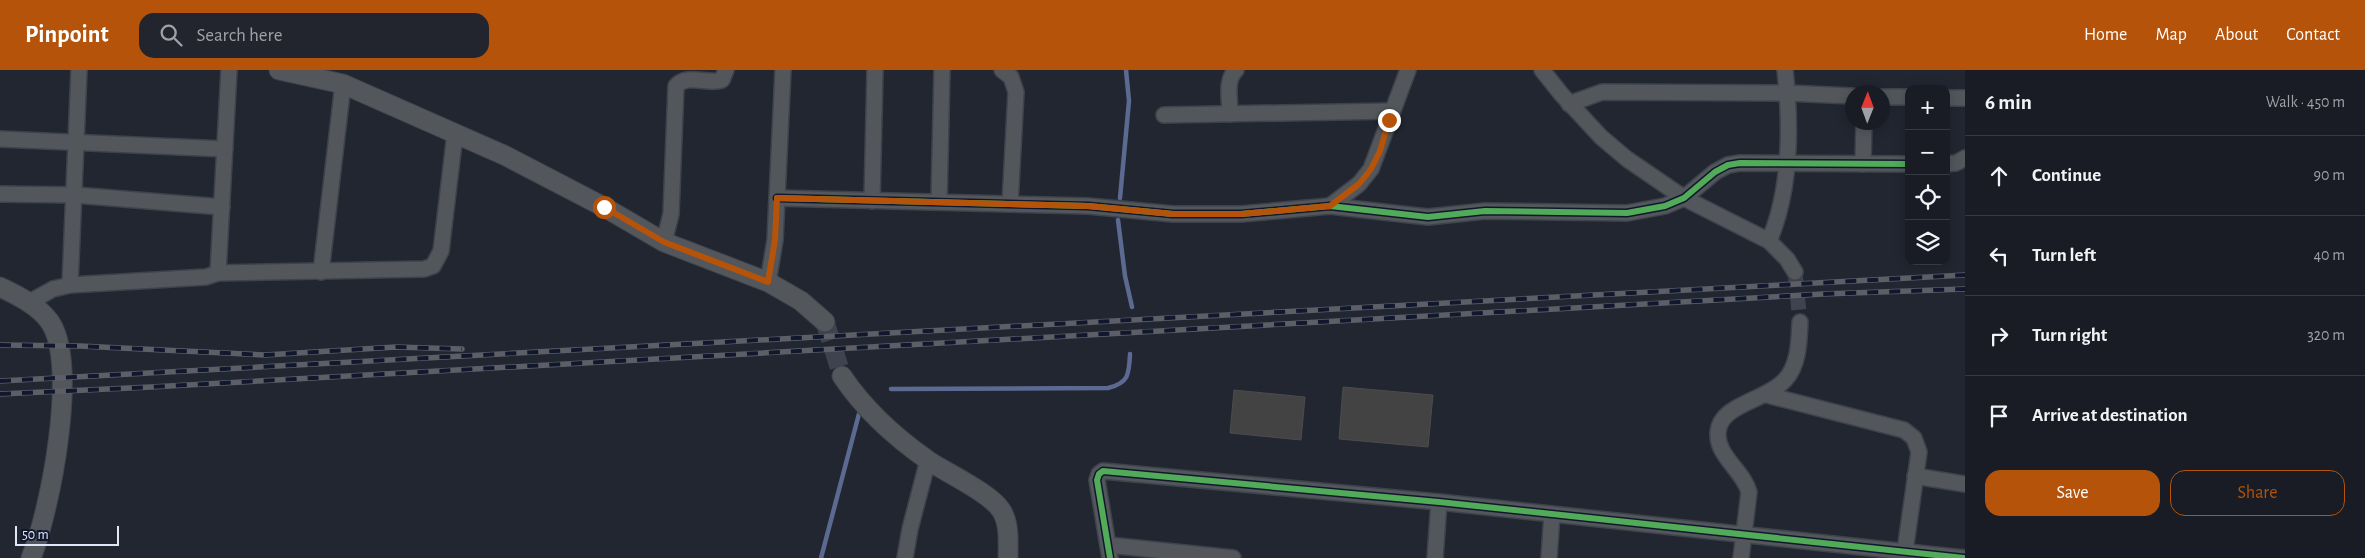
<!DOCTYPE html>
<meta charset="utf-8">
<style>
body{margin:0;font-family:"Alegreya Sans",sans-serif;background:#22252d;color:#f1f3f6}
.controls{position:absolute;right:15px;top:15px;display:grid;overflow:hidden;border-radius:10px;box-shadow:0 2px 12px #0003}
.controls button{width:45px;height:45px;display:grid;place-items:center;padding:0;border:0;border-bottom:1px solid #373a42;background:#191c25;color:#f1f3f6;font:25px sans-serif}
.compass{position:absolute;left:1845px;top:15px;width:45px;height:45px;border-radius:50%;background:#191c25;box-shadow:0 2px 12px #0003;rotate:1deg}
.scale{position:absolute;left:15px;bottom:12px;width:104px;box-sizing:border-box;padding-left:5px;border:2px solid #e0e7f6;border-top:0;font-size:14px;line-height:18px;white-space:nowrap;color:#e0e7f6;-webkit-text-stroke:4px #11182e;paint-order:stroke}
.stop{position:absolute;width:15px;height:15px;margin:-11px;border:4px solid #b45309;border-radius:50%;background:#fff}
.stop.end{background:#b45309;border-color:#fff;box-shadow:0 1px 5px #0008}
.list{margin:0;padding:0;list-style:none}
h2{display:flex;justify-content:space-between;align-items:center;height:65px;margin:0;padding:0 20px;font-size:21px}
h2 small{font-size:16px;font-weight:400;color:#9fa1a7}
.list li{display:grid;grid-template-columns:32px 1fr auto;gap:15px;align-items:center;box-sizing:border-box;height:80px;padding:0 20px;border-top:1px solid #373a42}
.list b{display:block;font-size:19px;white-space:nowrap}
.list em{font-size:16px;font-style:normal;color:#9fa1a7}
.actions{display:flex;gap:10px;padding:15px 20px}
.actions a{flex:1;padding:11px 0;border:1px solid #b45309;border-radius:15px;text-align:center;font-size:18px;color:#b45309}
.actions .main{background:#b45309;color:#fff}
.icon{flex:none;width:28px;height:28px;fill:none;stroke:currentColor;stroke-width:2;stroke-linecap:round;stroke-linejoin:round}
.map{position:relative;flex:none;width:1965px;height:488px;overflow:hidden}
header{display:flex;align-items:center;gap:30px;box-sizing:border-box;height:70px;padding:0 25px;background:#b45309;color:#fff}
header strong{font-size:24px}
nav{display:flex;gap:28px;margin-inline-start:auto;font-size:18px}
.search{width:350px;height:45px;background:#22252d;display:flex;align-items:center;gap:12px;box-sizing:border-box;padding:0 18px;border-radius:15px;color:#9fa1a7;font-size:19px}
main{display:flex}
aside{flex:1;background:#191c25}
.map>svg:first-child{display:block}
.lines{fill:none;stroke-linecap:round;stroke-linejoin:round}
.stream{stroke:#5c6a91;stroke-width:4.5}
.building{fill:#444344;stroke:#4d4b4c}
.minor-tunnel{stroke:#3e434f;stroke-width:15;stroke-dasharray:15 8;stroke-linecap:butt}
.tertiary-tunnel{stroke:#3e434f;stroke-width:19;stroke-dasharray:19 9;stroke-linecap:butt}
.minor-casing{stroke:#3d424b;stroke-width:18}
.tertiary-casing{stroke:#3d424b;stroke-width:21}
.minor{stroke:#53575c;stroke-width:15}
.tertiary{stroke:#53575c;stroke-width:19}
.rail-casing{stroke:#5c5f67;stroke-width:5.5}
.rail{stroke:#11182e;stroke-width:4;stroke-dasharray:11;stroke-linecap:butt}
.cycleway-casing{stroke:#11182e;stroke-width:9}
.cycleway{stroke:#51ab58;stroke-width:6}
.route{stroke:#b45309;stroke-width:6}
</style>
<header>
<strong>Pinpoint</strong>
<div class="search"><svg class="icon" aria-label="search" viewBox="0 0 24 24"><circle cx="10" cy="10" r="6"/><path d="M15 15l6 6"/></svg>Search here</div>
<nav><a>Home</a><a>Map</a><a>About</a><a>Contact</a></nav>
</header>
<main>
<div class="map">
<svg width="1965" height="488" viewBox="0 0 1965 488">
<rect width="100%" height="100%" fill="#212631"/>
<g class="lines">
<!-- stream -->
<g class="stream">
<path d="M1120 128 1129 31 1126 0"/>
<path d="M1118 150 1125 206 1132 237"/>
<path d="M891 319 1108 318C1129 313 1129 304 1130 284"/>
<path d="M821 488 860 340"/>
</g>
</g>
<!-- building -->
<g class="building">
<path d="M1343 317 1433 325 1428 377 1339 369Z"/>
<path d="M1234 320 1305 327 1301 370 1230 363Z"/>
</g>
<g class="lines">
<!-- minor-tunnel -->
<path class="minor-tunnel" d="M1795 202 1800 252"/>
<!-- tertiary-tunnel -->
<path class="tertiary-tunnel" d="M825 252 842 306"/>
<defs>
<g id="minor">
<path d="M1002 0 1011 7 1016 22 1010 134"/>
<path d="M1542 0 1562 25 1601 67 1627 89 1684 128 1769 171 1787 189 1795 202"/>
<path d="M1882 27H1909"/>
<path d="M1946 28H1965"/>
<path d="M1569 34 1602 22 1787 23 1852 26"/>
<path d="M1230 44C1230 30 1225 10 1236 0"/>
<path d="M1164 45 1392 41"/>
<path d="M0 69 225 79"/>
<path d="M1863 94 1864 52"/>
<path d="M1946 94 1956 93 1965 88"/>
<path d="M0 124 75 125 222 137"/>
<path d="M777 128 1088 136 1173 144H1241L1330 136 1428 147 1485 141 1627 143 1665 136 1684 128 1715 102 1728 95 1740 93 1909 94"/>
<path d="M872 131 875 0"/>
<path d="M939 132 942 0"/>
<path d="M1330 136 1359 114 1371 99 1408 0"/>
<path d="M1769 171C1791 120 1791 55 1785 0"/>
<path d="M664 172 671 144 676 16C687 3 708 15 722 10L726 0"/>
<path d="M321 202 343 14"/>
<path d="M218 203 424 199 433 196 441 181 455 64"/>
<path d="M768 212 775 170 783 0"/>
<path d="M70 215 79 0"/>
<path d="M28 233 53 219 70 215 206 207 218 203 229 0"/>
<path d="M1767 325 1904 360 1914 368 1919 382 1904 488"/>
<path d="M1915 406 1965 414"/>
<path d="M1108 475 1233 488"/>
<path d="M905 488 910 459 928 390"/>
<path d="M1110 488 1097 410 1099 404 1103 401 1439 432 1964 488"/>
<path d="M1435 488 1439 432"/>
<path d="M1549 488 1552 444"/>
<path d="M1741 488 1749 422C1743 400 1716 386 1718 362 1720 334 1766 331 1785 310 1799 295 1799 271 1800 252"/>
</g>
<g id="tertiary">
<path d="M279 0 343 14 506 86 604 137 664 172 768 212 801 231 825 252"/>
<path d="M0 217C17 225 39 236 50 252 79 295 50 441 31 488"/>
<path d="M842 306C864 339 896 368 929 391 947 403 990 423 1001 440 1010 453 1008 473 1008 488"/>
</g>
</defs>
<!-- minor casing -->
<use href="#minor" class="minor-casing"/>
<!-- tertiary casing -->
<use href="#tertiary" class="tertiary-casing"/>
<!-- minor -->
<use href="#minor" class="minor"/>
<!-- tertiary -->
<use href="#tertiary" class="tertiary"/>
<defs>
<g id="rail">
<path d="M0 275 80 276 265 285 396 277 462 279"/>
<path d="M0 311 1965 205"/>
<path d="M0 324 151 317 1823 224 1965 219"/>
</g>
</defs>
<!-- rail casing -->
<use href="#rail" class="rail-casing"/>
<!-- rail -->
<use href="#rail" class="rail"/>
<defs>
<g id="cycleway">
<path d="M777 128 1088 136 1173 144H1241L1330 136 1428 147 1485 141 1627 143 1665 136 1684 128 1715 102 1728 95 1740 93 1909 94"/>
<path d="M1110 488 1097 410 1099 404 1103 401 1439 432 1964 488"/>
</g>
</defs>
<!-- cycleway casing -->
<use href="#cycleway" class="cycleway-casing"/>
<!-- cycleway -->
<use href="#cycleway" class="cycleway"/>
</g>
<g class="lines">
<!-- route -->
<path class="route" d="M604 137 664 172 768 212 775 170 777 128 1088 136 1173 144H1241L1330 136 1359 114 1371 99 1380 81 1389 50"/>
</g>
</svg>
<div class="controls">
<button>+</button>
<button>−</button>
<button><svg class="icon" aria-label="locate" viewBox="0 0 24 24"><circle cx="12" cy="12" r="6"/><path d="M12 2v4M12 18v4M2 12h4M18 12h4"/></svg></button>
<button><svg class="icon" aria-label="layers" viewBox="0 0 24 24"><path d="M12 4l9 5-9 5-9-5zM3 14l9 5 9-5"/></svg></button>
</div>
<svg class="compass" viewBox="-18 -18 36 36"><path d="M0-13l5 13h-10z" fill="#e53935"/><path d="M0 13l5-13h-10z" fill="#9fa1a7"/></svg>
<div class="scale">50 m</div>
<div class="stop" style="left:604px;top:137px"></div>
<div class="stop end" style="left:1389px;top:50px"></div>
</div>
<aside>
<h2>6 min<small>Walk · 450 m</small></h2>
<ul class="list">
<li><svg class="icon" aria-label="ahead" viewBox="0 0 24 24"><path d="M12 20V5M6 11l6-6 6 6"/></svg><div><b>Continue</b></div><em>90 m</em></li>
<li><svg class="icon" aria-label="left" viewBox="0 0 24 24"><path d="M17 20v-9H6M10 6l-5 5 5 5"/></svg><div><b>Turn left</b></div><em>40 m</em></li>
<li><svg class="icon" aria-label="right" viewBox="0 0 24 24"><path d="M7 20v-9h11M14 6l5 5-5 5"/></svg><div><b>Turn right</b></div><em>320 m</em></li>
<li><svg class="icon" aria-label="arrive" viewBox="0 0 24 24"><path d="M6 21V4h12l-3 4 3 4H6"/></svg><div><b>Arrive at destination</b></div></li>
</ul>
<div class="actions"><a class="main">Save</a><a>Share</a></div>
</aside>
</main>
